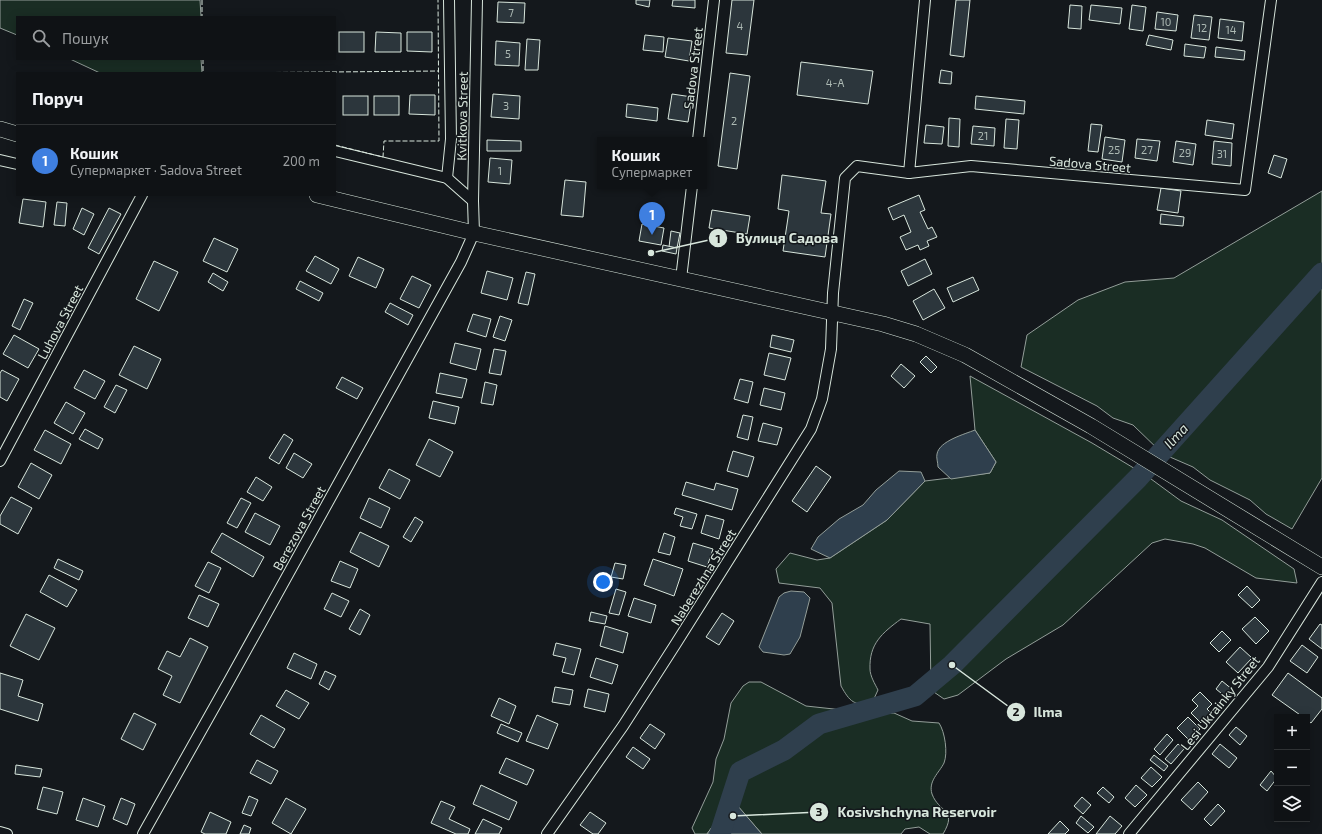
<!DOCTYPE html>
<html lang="uk">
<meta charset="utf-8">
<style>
body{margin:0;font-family:"Exo 2",sans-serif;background:#181b1e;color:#f1f3f6}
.controls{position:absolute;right:12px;bottom:12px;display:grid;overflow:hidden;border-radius:0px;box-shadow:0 2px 10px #0003}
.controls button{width:36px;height:36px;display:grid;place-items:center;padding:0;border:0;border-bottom:1px solid #2f3234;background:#0f1215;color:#f1f3f6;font:20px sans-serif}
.you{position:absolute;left:603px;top:582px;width:14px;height:14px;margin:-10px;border:3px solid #fff;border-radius:50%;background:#1a73e8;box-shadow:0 0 0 6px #1a73e833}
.badge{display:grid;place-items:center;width:26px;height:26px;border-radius:50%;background:#ffb74d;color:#fff;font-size:13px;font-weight:700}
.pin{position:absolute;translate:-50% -33px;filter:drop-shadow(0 1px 2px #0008)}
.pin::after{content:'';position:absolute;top:21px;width:14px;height:12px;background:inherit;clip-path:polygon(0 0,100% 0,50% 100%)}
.popup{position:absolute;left:597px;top:137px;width:110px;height:52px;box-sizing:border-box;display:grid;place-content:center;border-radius:0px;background:#0f1215;filter:drop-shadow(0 1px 3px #0005);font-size:13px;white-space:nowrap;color:#9b9ea0}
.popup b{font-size:15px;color:#f1f3f6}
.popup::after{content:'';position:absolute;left:50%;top:100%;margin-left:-8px;border:8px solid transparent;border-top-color:#0f1215}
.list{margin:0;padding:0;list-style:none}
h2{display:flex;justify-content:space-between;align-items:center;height:52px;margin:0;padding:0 16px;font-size:17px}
h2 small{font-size:13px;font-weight:400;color:#9b9ea0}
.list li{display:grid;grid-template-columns:26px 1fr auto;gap:12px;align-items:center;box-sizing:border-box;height:72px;padding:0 16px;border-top:1px solid #2f3234}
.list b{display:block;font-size:15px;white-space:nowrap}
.list p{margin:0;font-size:13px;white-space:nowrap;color:#9b9ea0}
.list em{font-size:13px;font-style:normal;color:#9b9ea0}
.icon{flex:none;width:22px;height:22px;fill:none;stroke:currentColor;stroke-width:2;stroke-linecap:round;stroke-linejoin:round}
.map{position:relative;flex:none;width:1322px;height:834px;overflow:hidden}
.search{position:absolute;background:#0f1215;box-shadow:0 2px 10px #0003;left:16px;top:16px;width:320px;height:44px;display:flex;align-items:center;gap:10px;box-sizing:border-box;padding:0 14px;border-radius:0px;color:#9b9ea0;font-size:15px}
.panel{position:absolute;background:#0f1215;box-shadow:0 2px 10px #0003;left:16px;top:72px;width:320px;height:124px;border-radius:0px}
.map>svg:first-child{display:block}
.green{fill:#1a2d24;stroke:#939e99}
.water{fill:#2f3f4d;stroke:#939e99}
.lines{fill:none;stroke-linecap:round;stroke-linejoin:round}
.river{stroke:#2f3f4d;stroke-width:21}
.building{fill:#2c363c;stroke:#d8e6dc}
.street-casing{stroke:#d8e6dc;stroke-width:12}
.secondary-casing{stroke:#d8e6dc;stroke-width:16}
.street{stroke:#14181c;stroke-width:10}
.secondary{stroke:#14181c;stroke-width:15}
.fence{stroke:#d8e6dc;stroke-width:1;stroke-dasharray:5 2;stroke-linecap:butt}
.labels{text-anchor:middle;stroke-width:3;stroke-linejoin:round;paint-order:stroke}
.number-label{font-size:11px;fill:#adbab4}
.street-label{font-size:13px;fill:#d8e6dc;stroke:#14181c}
.water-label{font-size:14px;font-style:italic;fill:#d8e6dc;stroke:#14181c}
.leader{fill:none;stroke:#d8e6dc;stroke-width:1.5}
.callout-dot{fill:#d8e6dc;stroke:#14181c;stroke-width:1.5}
.mark-label{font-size:12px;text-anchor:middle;font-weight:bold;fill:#111}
.callout-label{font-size:14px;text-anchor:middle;font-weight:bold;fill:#d8e6dc;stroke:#14181c;stroke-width:3;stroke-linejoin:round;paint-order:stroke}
</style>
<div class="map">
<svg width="1322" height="834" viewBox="0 0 1322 834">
<rect width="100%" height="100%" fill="#14181c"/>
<!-- green -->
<g class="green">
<path d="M0 0H200L201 17H17V35L0 28Z"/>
<path d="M70 59H201L202 73H100Z"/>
<path d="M1322 191V478L1292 529 1266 514 1250 500 1210 480 1193 467 1163 454 1133 425 1113 418 1097 406 1021 367 1027 335 1078 300 1125 282 1174 278Z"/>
<path d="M970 376 1092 443 1147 476 1181 501 1222 520 1294 569 1297 583 1256 578 1205 548 1193 544 1165 539 1152 543 1063 625 1006 659 958 695 944 699 931 690 930 624 901 619C882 633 869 644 870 669 870 676 875 684 878 690L872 703C854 706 850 702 841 686L832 603 820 588 779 583 776 569 790 553 817 560 830 558 887 520 925 481 990 473 996 462 975 430Z"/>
<path d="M749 682H761L806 706 880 714 894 713 912 721 939 723C945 732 948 753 944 763 939 773 928 781 932 794 939 813 958 809 943 834H930L919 827 905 829 901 834H762L732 800 707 834H695L692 828 713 782 716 759 724 739 731 703 743 686Z"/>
</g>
<!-- water -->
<g class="water">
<path d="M975 430 996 462 990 473 951 479 938 467C938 463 936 457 937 454 939 441 965 434 975 430Z"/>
<path d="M899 471 921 472 925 481 887 520 830 558 811 549 818 537 839 519 863 505 876 490Z"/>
<path d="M791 591 804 592 810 598 800 637 790 654 784 655 763 652 759 647 779 597 784 593Z"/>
<path d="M732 799 761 833 762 834H707Z"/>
</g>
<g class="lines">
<!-- river -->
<path class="river" d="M720 834 740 772 784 750 819 724 915 696 952 665 1138 478 1322 273"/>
</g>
<!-- building -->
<g class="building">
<path d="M636 0H650L649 7 636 4Z"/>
<path d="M673 0H695V8L672 6Z"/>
<path d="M732 0H754L747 55 726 53Z"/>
<path d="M956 0H970L964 57 950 55Z"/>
<path d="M498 2 525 3 524 23 497 22Z"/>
<path d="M1070 5 1082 6 1081 29 1068 28Z"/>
<path d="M1091 5 1122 8 1120 24 1089 20Z"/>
<path d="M1132 5 1146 7 1143 31 1129 29Z"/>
<path d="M1157 12 1178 15 1176 31 1155 29Z"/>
<path d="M1194 15 1212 17 1209 40 1191 38Z"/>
<path d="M1220 19 1244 22 1242 41 1218 38Z"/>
<rect x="339" y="32" width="25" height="20"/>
<path d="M376 32 401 33V52H375Z"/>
<path d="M407 32H432V52L407 51Z"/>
<path d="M645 35 664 37 663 52 643 50Z"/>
<path d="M1149 35 1173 40 1171 50 1146 45Z"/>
<path d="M668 38 692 41 689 61 665 57Z"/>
<path d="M527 39 540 40 538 70H525Z"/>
<path d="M496 41 520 43 519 66 495 65Z"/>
<path d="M1185 44 1206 47 1204 58 1184 56Z"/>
<path d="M1216 47 1245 51 1244 60 1215 57Z"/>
<path d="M801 62 873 71 868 104 797 95Z"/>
<path d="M941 70 952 72 951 84 939 83Z"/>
<path d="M730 73 750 76 737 169 718 166Z"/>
<path d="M493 94 520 96 519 119 491 117Z"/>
<path d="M672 94 692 97 688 122 668 119Z"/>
<path d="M410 95H435V115L409 114Z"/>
<rect x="343" y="96" width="25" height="19"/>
<rect x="374" y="96" width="25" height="19"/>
<path d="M976 96 1025 101 1024 114 975 109Z"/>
<path d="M627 104 658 108 657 121 626 117Z"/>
<path d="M949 118 960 119 959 147 948 146Z"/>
<path d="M1006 119 1019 120 1017 149 1004 148Z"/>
<path d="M1207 120 1234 124 1232 139 1205 135Z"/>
<path d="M1091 124 1102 125 1098 152 1088 151Z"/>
<path d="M926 125 944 127 942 144 924 143Z"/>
<path d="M973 126 995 128 994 146 971 144Z"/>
<path d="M1105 137 1125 140 1122 162 1102 159Z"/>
<path d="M1137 139 1160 141 1157 161 1135 158Z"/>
<path d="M487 140 521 141V151H487Z"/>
<path d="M1176 141 1196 144 1193 165 1173 162Z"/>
<path d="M1214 141 1232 143 1231 166 1212 164Z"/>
<path d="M1274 155 1287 159 1281 178 1268 173Z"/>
<path d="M490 158 512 160 510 184 488 182Z"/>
<path d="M782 175 826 181 821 213 831 214 825 257 783 251 789 211 778 209Z"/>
<path d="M565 180 586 182 583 217 561 215Z"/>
<path d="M1161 188 1181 191 1178 213 1157 210Z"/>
<path d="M919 195 925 210 920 212 928 229 932 227 937 237 927 241 929 246 920 250 918 245 906 250 900 237 911 232 904 215 893 220 888 208Z"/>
<path d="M23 199 46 202 43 227 19 223Z"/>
<path d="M57 202 67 203 65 226 54 225Z"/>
<path d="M82 208 94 214 84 235 73 229Z"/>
<path d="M109 208 121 214 99 254 88 248Z"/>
<path d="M712 210 750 216 747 234 709 228Z"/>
<path d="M1161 214 1184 217 1183 226 1160 224Z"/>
<path d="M642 224 664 228 661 245 639 241Z"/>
<path d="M671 231 680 233 677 248 669 247Z"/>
<path d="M214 238 238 249 227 272 203 261Z"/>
<path d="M663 245 677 248 676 254 662 251Z"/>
<path d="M315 256 339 269 331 284 306 271Z"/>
<path d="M358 257 384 269 376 288 349 276Z"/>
<path d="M925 259 932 274 908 286 901 271Z"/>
<path d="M154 261 178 272 159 311 136 299Z"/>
<path d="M487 271 513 278 507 300 481 293Z"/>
<path d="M526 272 535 274 528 305 518 303Z"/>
<path d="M213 273 228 282 223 291 208 282Z"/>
<path d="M412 276 431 285 419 308 400 299Z"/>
<path d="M973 277 979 290 953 302 947 288Z"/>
<path d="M300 281 323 293 319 301 296 289Z"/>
<path d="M934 289 945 308 923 320 913 301Z"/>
<path d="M24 299 33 303 20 330 12 326Z"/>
<path d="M390 303 413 315 408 325 385 312Z"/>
<path d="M473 314 491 319 486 337 467 331Z"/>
<path d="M500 316 512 320 505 341 493 337Z"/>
<path d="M14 335 39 349 28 368 3 354Z"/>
<path d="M772 335 794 340 791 352 770 347Z"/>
<path d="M455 343 481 349 476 370 450 363Z"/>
<path d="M134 346 161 359 147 389 119 375Z"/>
<path d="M494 349 506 351 501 375 489 373Z"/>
<path d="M769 353 791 358 785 380 764 375Z"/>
<path d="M926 356 937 367 931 373 920 362Z"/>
<path d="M901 364 915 376 904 388 891 376Z"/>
<path d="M2 370 19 379 7 401 0 397V373Z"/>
<path d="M84 370 105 381 95 399 74 388Z"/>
<path d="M440 373 467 379 462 398 436 393Z"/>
<path d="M342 377 363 388 357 399 336 388Z"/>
<path d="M740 379 753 382 748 403 734 399Z"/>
<path d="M485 382 497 385 493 405 481 403Z"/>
<path d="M116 385 127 390 115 413 104 407Z"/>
<path d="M764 388 785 393 781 410 760 405Z"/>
<path d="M433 401 459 407 455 424 429 418Z"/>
<path d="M66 402 85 413 73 434 54 423Z"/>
<path d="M743 415 753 417 748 440 737 437Z"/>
<path d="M763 423 782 428 777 445 758 441Z"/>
<path d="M85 429 103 439 98 449 79 439Z"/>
<path d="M45 430 71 444 61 464 34 450Z"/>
<path d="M284 434 293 440 279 464 269 458Z"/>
<path d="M429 439 453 452 440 477 416 465Z"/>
<path d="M733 451 754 457 748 477 727 471Z"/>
<path d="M294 453 312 464 303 478 286 468Z"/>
<path d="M31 463 52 475 39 499 18 487Z"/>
<path d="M816 466 831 477 807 512 792 501Z"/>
<path d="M389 469 410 480 400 499 379 488Z"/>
<path d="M256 477 272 487 263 501 247 492Z"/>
<path d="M686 482 714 490 716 483 738 489 732 510 682 495Z"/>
<path d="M11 497 32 508 18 534 0 524V516Z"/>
<path d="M241 498 251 503 237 528 227 523Z"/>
<path d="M369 498 390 508 381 528 360 518Z"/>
<path d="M676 508 697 514 692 529 680 526 683 517 674 514Z"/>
<path d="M255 513 280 526 270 545 245 532Z"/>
<path d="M706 515 724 520 719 539 701 533Z"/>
<path d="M415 517 423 522 411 542 403 537Z"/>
<path d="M360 532 389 546 379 567 350 552Z"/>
<path d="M222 533 264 557 253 577 211 552Z"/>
<path d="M664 533 675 537 670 555 658 552Z"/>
<path d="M693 543 713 549 707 567 688 561Z"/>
<path d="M58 559 83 571 79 580 54 568Z"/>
<path d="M653 559 683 569 674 596 644 585Z"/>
<path d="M340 561 358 569 350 588 331 581Z"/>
<path d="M208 562 221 568 209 593 195 586Z"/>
<path d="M615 563 626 565 623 579 611 577Z"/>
<path d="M49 575 77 590 67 607 40 592Z"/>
<path d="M1247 586 1260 600 1252 608 1238 595Z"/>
<path d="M616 589 626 592 619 615 609 613Z"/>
<path d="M332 593 349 601 341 617 324 609Z"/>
<path d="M199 595 219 604 208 627 188 618Z"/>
<path d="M634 598 656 605 651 623 628 616Z"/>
<path d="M360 609 370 615 360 635 349 629Z"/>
<path d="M591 612 607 616 605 624 589 621Z"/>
<path d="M722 613 734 621 719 645 706 637Z"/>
<path d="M26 614 55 628 39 660 10 646Z"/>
<path d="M1255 617 1269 631 1256 644 1242 629Z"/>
<path d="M1320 624 1322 625V649L1309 639Z"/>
<path d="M605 626 628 633 623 653 600 646Z"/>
<path d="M1222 631 1231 640 1219 652 1210 643Z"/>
<path d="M190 638 208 647 180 703 163 695 172 676 158 669 167 651 180 657Z"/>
<path d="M556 643 581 649 574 675 562 672 566 658 553 655Z"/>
<path d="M1302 645 1318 657 1307 673 1290 661Z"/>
<path d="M1240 647 1252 658 1238 673 1226 662Z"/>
<path d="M294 653 317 664 311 679 287 668Z"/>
<path d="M596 658 618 665 612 684 590 677Z"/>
<path d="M325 671 336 676 329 690 319 684Z"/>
<path d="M0 673 23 680 18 696 43 704 38 721 0 709Z"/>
<path d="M1288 673 1322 698V709L1311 723 1307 720V717H1303L1272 695Z"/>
<path d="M1222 681 1233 690 1227 698 1216 689Z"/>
<path d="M555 687 573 690 570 705 552 702Z"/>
<path d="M588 689 609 694 605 712 584 707Z"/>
<path d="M286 690 309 703 299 719 276 706Z"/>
<path d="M1200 692 1212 704 1207 709 1211 713 1201 723 1191 713 1198 706 1192 700Z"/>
<path d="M499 698 516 706 509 724 491 716Z"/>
<path d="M134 713 156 724 143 750 121 739Z"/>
<path d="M261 715 285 729 274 748 250 734Z"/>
<path d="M537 715 558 724 548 749 526 741Z"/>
<path d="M1188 717 1200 729 1189 740 1177 728Z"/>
<path d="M501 724 522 733 518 742 497 733Z"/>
<path d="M650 724 665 734 655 749 640 738Z"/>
<path d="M1236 727 1247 736 1240 745 1229 735Z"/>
<path d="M1167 734 1173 740 1160 755 1154 749Z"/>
<path d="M1178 744 1184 749 1171 764 1165 759Z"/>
<path d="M1220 744 1237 758 1229 768 1212 754Z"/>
<path d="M633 747 650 759 643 769 626 757Z"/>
<path d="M1154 755 1168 766 1164 771 1150 760Z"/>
<path d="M506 758 534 770 527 785 499 773Z"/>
<path d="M257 760 278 771 271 784 250 773Z"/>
<path d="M16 765 42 769 40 777 15 774Z"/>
<path d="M1151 767 1162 777 1152 787 1141 778Z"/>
<path d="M1271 771 1277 778 1267 791 1260 785Z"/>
<path d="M1198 782 1208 792 1192 810 1181 800Z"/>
<path d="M481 785 517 802 509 820 473 804Z"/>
<path d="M1136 785 1147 795 1135 807 1125 798Z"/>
<path d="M43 787 63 792 57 814 37 809Z"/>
<path d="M1103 787 1114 797 1109 803 1097 793Z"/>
<path d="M249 796 258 800 251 816 242 813Z"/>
<path d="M1082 797 1091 805 1083 814 1074 806Z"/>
<path d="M83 798 105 806 98 827 76 820Z"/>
<path d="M121 798 135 804 127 825 113 819Z"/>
<path d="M286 798 306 809 291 834 272 823Z"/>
<path d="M441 801 455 807 449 819 470 829 468 834H456L431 823Z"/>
<path d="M1218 804 1225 811 1211 826 1204 819Z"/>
<path d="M210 812 231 822 226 834H205L201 832Z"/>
<path d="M590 812 606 823 598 834H593L580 825Z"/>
<path d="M1081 816 1094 827 1088 833 1076 823Z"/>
<path d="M1110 816 1122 826 1115 834H1096Z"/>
<path d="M483 819 502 828 499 834H475Z"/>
<path d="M1060 821 1069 830 1065 834H1048Z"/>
<path d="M244 825 251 828 249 834H240Z"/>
</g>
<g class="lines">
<defs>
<g id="street">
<path d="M925 0 909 173 971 166 1245 190 1271 0"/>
<path d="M698 140 714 0"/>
<path d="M335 151 447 178 473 201"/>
<path d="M0 160 17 164"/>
<path d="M447 178 451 139 449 0"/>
<path d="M681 279 692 186"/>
<path d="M0 461 142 195"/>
<path d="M0 832 7 834"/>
<path d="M143 834 229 681 461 262 474 233 473 201 477 0"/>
<path d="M547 834 623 726 675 645 811 429 822 399 831 349 833 293 845 178 857 166 909 173"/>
<path d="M1129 834 1268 667 1322 582"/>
</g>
<g id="secondary">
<path d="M0 129 17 134"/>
<path d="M317 195 474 233 883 324 916 334 965 355 1091 426 1322 567"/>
</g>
</defs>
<!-- street casing -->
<use href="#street" class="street-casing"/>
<!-- secondary casing -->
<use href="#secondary" class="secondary-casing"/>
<!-- street -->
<use href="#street" class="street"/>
<!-- secondary -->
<use href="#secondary" class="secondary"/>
<!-- fence -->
<g class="fence">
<path d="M202 0V17"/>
<path d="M203 59V73"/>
<path d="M220 73 439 71"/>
<path d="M335 145 383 157 384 141H439L438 0"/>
</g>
</g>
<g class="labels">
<!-- number labels -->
<g class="number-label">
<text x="511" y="17">7</text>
<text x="1166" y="26">10</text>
<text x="740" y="30">4</text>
<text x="1202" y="32">12</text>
<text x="1231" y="34">14</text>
<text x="508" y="58">5</text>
<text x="835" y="87">4-А</text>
<text x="506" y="110">3</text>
<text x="734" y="125">2</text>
<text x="983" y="140">21</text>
<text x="1114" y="154">25</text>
<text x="1147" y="154">27</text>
<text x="1185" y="157">29</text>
<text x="1222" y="158">31</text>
<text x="500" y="175">1</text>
</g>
<!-- street labels -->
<g class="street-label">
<text transform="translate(693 68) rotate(-83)" y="5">Sadova Street</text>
<text transform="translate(462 116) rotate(-89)" y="5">Kvitkova Street</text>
<text transform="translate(1090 164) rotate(5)" y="5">Sadova Street</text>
<text transform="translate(60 322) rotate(-62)" y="5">Luhova Street</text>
<text transform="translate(299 528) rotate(-61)" y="5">Berezova Street</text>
<text transform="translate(703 577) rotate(-58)" y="5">Naberezhna Street</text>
<text transform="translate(1220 703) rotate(-51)" y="5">Lesi Ukrainky Street</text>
</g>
<!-- water labels -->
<g class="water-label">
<text transform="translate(1176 436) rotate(-48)" y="5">Ilma</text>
</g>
</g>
<!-- callouts -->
<path class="leader" d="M651 253L718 238M952 665L1016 712M733 816L819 812"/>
<g class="callout-dot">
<circle cx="651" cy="253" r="4"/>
<circle cx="952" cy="665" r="4"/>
<circle cx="733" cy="816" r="4"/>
<circle cx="718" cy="238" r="10"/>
<circle cx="1016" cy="712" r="10"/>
<circle cx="819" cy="812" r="10"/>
</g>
<g class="mark-label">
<text x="718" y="243">1</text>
<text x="1016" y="716">2</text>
<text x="819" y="816">3</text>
</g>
<g class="callout-label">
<text x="787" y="243">Вулиця Садова</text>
<text x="1048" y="717">Ilma</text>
<text x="917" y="817">Kosivshchyna Reservoir</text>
</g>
</svg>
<div class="controls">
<button>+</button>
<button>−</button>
<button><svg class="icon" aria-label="layers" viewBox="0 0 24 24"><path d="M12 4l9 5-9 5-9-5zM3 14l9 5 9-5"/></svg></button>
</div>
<div class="you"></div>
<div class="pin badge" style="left:652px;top:235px;background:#3f7fe0">1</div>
<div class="popup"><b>Кошик</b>Супермаркет</div>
<div class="search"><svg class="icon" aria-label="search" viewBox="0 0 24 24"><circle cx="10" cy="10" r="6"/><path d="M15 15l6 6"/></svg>Пошук</div>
<section class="panel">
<h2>Поруч<small></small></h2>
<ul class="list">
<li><span class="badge" style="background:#3f7fe0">1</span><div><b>Кошик</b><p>Супермаркет · Sadova Street</p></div><em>200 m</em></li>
</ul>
</section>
</div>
